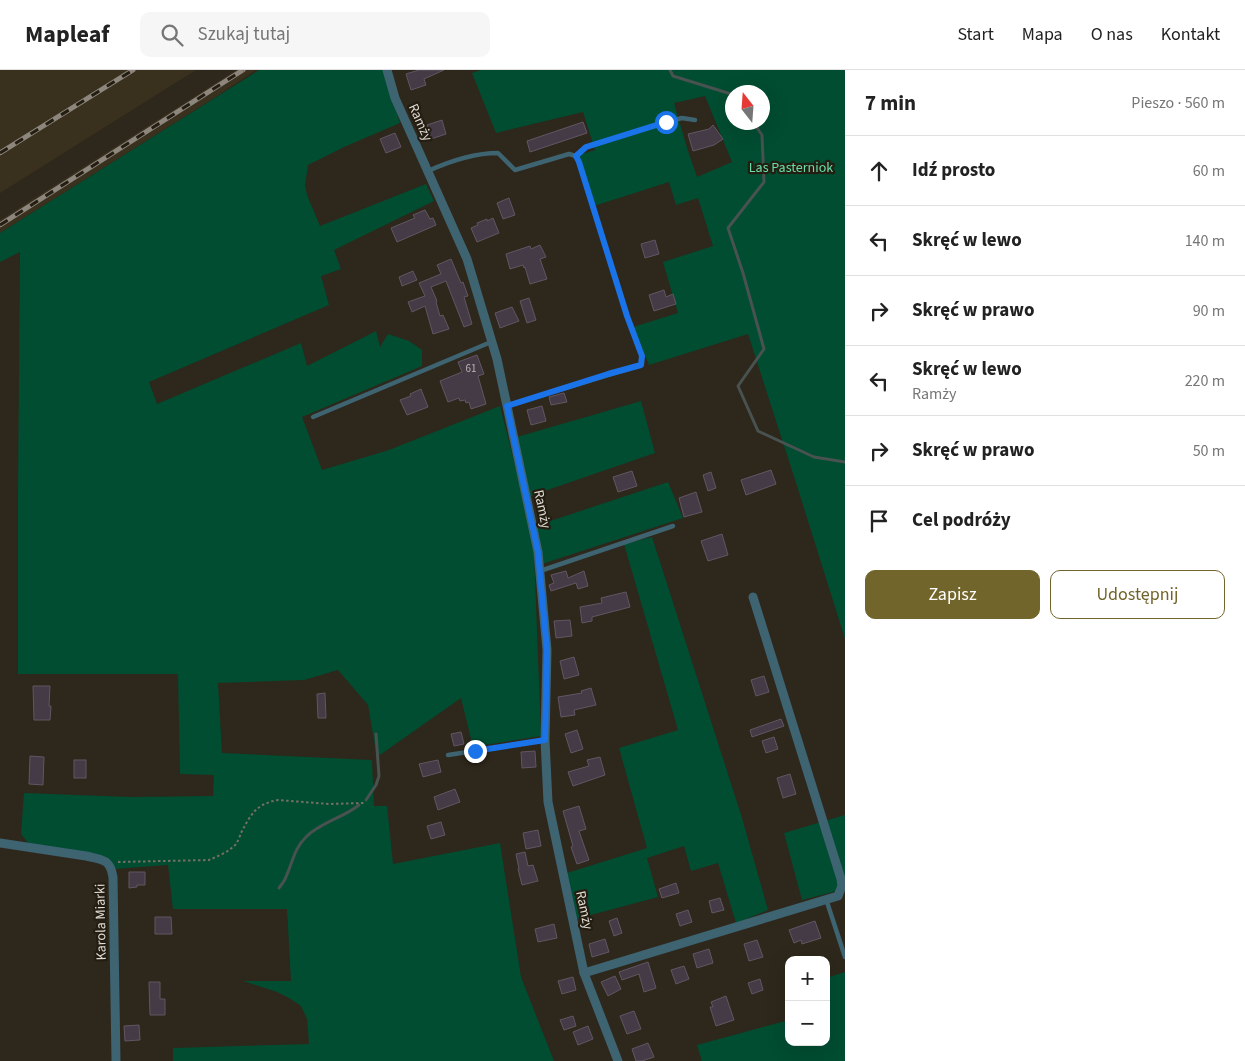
<!DOCTYPE html>
<html lang="pl">
<meta charset="utf-8">
<style>
body{margin:0;font-family:"Source Sans 3",sans-serif;background:#f6f6f6;color:#222}
.controls{position:absolute;right:15px;bottom:15px;display:grid;overflow:hidden;border-radius:10px;box-shadow:0 5px 20px #0002}
.controls button{width:45px;height:45px;display:grid;place-items:center;padding:0;border:0;border-bottom:1px solid #e0e0e0;background:#fff;color:#222;font:25px sans-serif}
.compass{position:absolute;left:725px;top:15px;width:45px;height:45px;border-radius:50%;background:#fff;box-shadow:0 5px 20px #0002;rotate:343deg}
.stop{position:absolute;width:15px;height:15px;margin:-11px;border:4px solid #1a73e8;border-radius:50%;background:#fff}
.stop.end{background:#1a73e8;border-color:#fff;box-shadow:0 1px 5px #0008}
.list{margin:0;padding:0;list-style:none}
h2{display:flex;justify-content:space-between;align-items:center;height:65px;margin:0;padding:0 20px;font-size:21px}
h2 small{font-size:16px;font-weight:400;color:#767676}
.list li{display:grid;grid-template-columns:32px 1fr auto;gap:15px;align-items:center;box-sizing:border-box;height:70px;padding:0 20px;border-top:1px solid #e0e0e0}
.list b{display:block;font-size:19px;white-space:nowrap}
.list p{margin:0;font-size:16px;white-space:nowrap;color:#767676}
.list em{font-size:16px;font-style:normal;color:#767676}
.actions{display:flex;gap:10px;padding:15px 20px}
.actions a{flex:1;padding:11px 0;border:1px solid #72652b;border-radius:10px;text-align:center;font-size:18px;color:#72652b}
.actions .main{background:#72652b;color:#fff}
.icon{flex:none;width:28px;height:28px;fill:none;stroke:currentColor;stroke-width:2;stroke-linecap:round;stroke-linejoin:round}
.map{position:relative;flex:none;width:845px;height:991px;overflow:hidden}
header{display:flex;align-items:center;gap:30px;box-sizing:border-box;height:70px;padding:0 25px;background:#fff;border-bottom:1px solid #e0e0e0}
header strong{font-size:24px}
nav{display:flex;gap:28px;margin-inline-start:auto;font-size:18px}
.search{width:350px;height:45px;background:#f6f6f6;display:flex;align-items:center;gap:12px;box-sizing:border-box;padding:0 18px;border-radius:10px;color:#767676;font-size:19px}
main{display:flex}
aside{flex:1;background:#fff}
.map>svg:first-child{display:block}
.built{fill:#39301e}
.green{fill:#014d31;fill-rule:evenodd}
.lines{fill:none;stroke-linecap:round;stroke-linejoin:round}
.stream{stroke:#485250;stroke-width:3}
.building{fill:#453b46;stroke:#615662}
.path{stroke:#756f64;stroke-width:2;stroke-dasharray:2.5 2.5;stroke-linecap:butt}
.service{stroke:#3e6371;stroke-width:4.5}
.minor{stroke:#3e6371;stroke-width:9}
.rail-casing{stroke:#8c867c;stroke-width:5}
.rail{stroke:#241d12;stroke-width:3;stroke-dasharray:9;stroke-linecap:butt}
.route{stroke:#1a73e8;stroke-width:6}
.labels{text-anchor:middle;stroke-width:4.5;stroke-linejoin:round;paint-order:stroke}
.number-label{font-size:11px;fill:#bab4b0}
.street-label{font-size:14px;fill:#e1dcd4;stroke:#241d12}
.park-label{font-size:14px;fill:#67dfa6;stroke:#241d12}
</style>
<header>
<strong>Mapleaf</strong>
<div class="search"><svg class="icon" aria-label="search" viewBox="0 0 24 24"><circle cx="10" cy="10" r="6"/><path d="M15 15l6 6"/></svg>Szukaj tutaj</div>
<nav><a>Start</a><a>Mapa</a><a>O nas</a><a>Kontakt</a></nav>
</header>
<main>
<div class="map">
<svg width="845" height="991" viewBox="0 0 845 991">
<rect width="100%" height="100%" fill="#2e271b"/>
<!-- built -->
<g class="built">
<path d="M0 0H196L0 123Z"/>
<path d="M236 0H256L208 32 0 163V150Z"/>
</g>
<!-- green -->
<g class="green">
<path d="M259 0H383L400 53 344 77 308 95 305 115 307 125 320 156 426 114 434 131 334 180 341 199 321 206 329 235 149 312 157 334 301 273 307 296 376 261 380 277 388 264 409 271 422 280V296L302 347 322 400 389 380 500 336 522 423 534 482 541 666 473 677 461 628 377 687 368 635 338 600 304 610 218 613 222 683 372 690 374 736H387L393 794 500 773 521 907 541 958 554 991H173V978L309 974 307 949 301 936 289 928 277 922 243 911H291L287 839H173L168 795 114 799 112 791 86 783 28 773 21 764 24 723 130 727 213 726 214 705 180 704 178 604H18V425L20 182 0 192V163Z"/>
<path d="M481 0H845V569L798 419 748 264 649 295 633 257 678 243 663 192 713 176 698 128 676 135 669 112 594 136 579 85 595 80 583 42 496 63 472 3ZM732 22H762V52H732ZM705 26 732 92 697 107 688 81 674 33Z"/>
<path d="M641 331 655 383 530 426 517 367Z"/>
<path d="M668 412 683 448 542 494 535 456Z"/>
<path d="M652 467 742 748 768 840 736 853 718 793 691 801 684 776 647 788 658 827 576 849 567 803 647 778 619 678 678 660 624 474Z"/>
<path d="M845 745V819L802 830 784 763Z"/>
<path d="M845 902V991H702L697 975 789 950V972H826V908Z"/>
</g>
<g class="lines">
<!-- stream -->
<g class="stream">
<path d="M670 0 673 6 731 24 732 26"/>
<path d="M753 52 762 65 764 112 728 158 743 203 764 279 738 316 758 361 814 387 845 392"/>
<path d="M366 730 376 715 379 706 376 664"/>
<path d="M279 818C281 815 284 812 285 809 292 795 294 778 306 767 321 752 343 748 359 735"/>
</g>
</g>
<!-- building -->
<g class="building">
<path d="M419 0H444L424 9 426 15 411 20 406 4Z"/>
<path d="M442 50 446 64 431 69 427 55Z"/>
<path d="M583 52 587 63 530 82 527 71Z"/>
<path d="M713 55 723 69 714 75 693 81 688 64 709 59Z"/>
<path d="M395 63 401 77 386 83 380 69Z"/>
<path d="M509 128 515 145 503 149 497 133Z"/>
<path d="M425 140 430 149 433 148 436 155 397 172 391 158 415 148 413 145Z"/>
<path d="M493 148 499 163 477 172 471 158 478 155 477 153 487 149V151Z"/>
<path d="M655 170 659 184 645 188 641 174Z"/>
<path d="M540 175 546 187 540 189 547 209 530 214 525 197 524 198 523 195 510 199 506 184 530 176 531 179Z"/>
<path d="M451 189 461 213 463 212 468 226 464 227 472 254 464 257 446 211 431 217 437 231 436 232 440 246 443 245 449 259 433 264 425 236 412 242 408 232 425 226 419 213 441 204 437 195Z"/>
<path d="M413 201 417 210 402 216 399 207Z"/>
<path d="M664 220 666 227 673 224 676 234 654 241 649 225Z"/>
<path d="M529 228 536 250 527 253 520 231Z"/>
<path d="M512 237 519 251 500 258 495 243Z"/>
<path d="M477 285 484 304 478 306 486 334 471 339 469 332 466 333 465 330 460 331 459 328 448 332 440 311 462 302 458 292Z"/>
<path d="M421 319 428 337 407 345 400 330 411 326 410 324Z"/>
<path d="M564 323 567 332 551 335 549 327Z"/>
<path d="M542 336 546 351 531 355 527 340Z"/>
<path d="M771 400 776 414 746 425 741 410Z"/>
<path d="M632 401 637 416 618 422 613 407Z"/>
<path d="M711 402 716 418 708 421 703 405Z"/>
<path d="M696 422 702 442 684 447 679 428Z"/>
<path d="M722 464 728 485 708 491 701 471Z"/>
<path d="M566 501 568 508 584 501 588 516 578 519 576 513 551 521 549 515 554 513 551 505Z"/>
<path d="M626 522 630 537 592 547V551L582 553 580 537 602 533 601 528Z"/>
<path d="M570 550 572 566 556 568 554 551Z"/>
<path d="M574 587 579 605 564 609 560 591Z"/>
<path d="M764 606 769 622 756 626 751 610Z"/>
<path d="M33 616H50L49 636H51L50 650H34Z"/>
<path d="M591 618 596 635 574 640 575 645 561 647 558 627 582 623 581 621Z"/>
<path d="M325 623 326 648H318L317 624Z"/>
<path d="M781 649 784 656 752 667 750 660Z"/>
<path d="M577 660 583 679 571 683 565 664Z"/>
<path d="M461 662 464 674 454 676 451 664Z"/>
<path d="M774 667 778 679 766 683 762 671Z"/>
<path d="M535 681 536 697 522 698 521 682Z"/>
<path d="M30 686 44 687 43 715 29 714Z"/>
<path d="M600 687 605 705 573 716 568 702 589 696 587 690Z"/>
<rect x="74" y="690" width="12" height="18"/>
<path d="M438 690 441 702 423 707 419 694Z"/>
<path d="M790 704 796 724 783 728 777 708Z"/>
<path d="M455 719 460 732 438 740 434 727Z"/>
<path d="M579 736 586 759 579 761 589 790 577 794 571 777 573 776 563 741Z"/>
<path d="M441 752 445 765 431 769 427 756Z"/>
<path d="M538 760 541 776 526 779 523 763Z"/>
<path d="M525 782 528 796 533 795 538 811 522 815 518 799H519L516 784Z"/>
<path d="M129 802H145V815H137V817L129 818Z"/>
<path d="M676 813 679 823 662 828 659 819Z"/>
<path d="M720 828 724 840 712 843 709 831Z"/>
<path d="M688 840 692 852 680 856 676 844Z"/>
<path d="M155 847H171L172 864H155Z"/>
<path d="M617 848 622 863 614 866 609 851Z"/>
<path d="M815 851 821 868 802 874 801 870 794 873 789 860Z"/>
<path d="M554 854 557 868 538 872 535 859Z"/>
<path d="M605 869 609 882 592 887 589 874Z"/>
<path d="M757 870 763 887 749 891 744 874Z"/>
<path d="M709 879 713 893 697 898 693 884Z"/>
<path d="M648 892 656 918 644 922 639 904 622 910 619 902Z"/>
<path d="M684 896 689 909 676 914 671 900Z"/>
<path d="M615 906 621 919 608 926 601 912Z"/>
<path d="M573 907 576 920 562 924 558 911Z"/>
<path d="M760 909 763 920 752 924 748 913Z"/>
<path d="M149 912H160V929H165V945H150Z"/>
<path d="M726 926 734 950 716 956 710 937H713L711 932Z"/>
<path d="M634 941 641 959 627 964 620 946Z"/>
<path d="M573 946 576 956 564 960 560 950Z"/>
<path d="M139 955 140 970 125 971 124 956Z"/>
<path d="M588 956 593 969 578 975 573 962Z"/>
<path d="M648 973 654 987 642 991H636L632 979Z"/>
</g>
<g class="lines">
<!-- path -->
<path class="path" d="M118 792 209 790C218 786 229 782 236 774 238 771 240 766 241 763 251 744 256 734 278 730L329 734 364 733"/>
<!-- service -->
<g class="service">
<path d="M576 86 586 77 666 52 682 48 695 50"/>
<path d="M428 101C448 92 475 83 498 83L515 100 569 84 576 86 579 92 627 246 642 286 641 295 507 336"/>
<path d="M313 347 491 272"/>
<path d="M540 501 673 456"/>
<path d="M448 685 545 670"/>
<path d="M826 829 845 887"/>
</g>
<!-- minor -->
<g class="minor">
<path d="M387 0 395 28 467 189 497 289 538 482 547 580 545 670 548 732 584 903 618 991"/>
<path d="M0 773 86 786C103 790 110 789 113 807L116 991"/>
<path d="M584 903 838 826 842 816 841 809 753 527"/>
</g>
<defs>
<g id="rail">
<path d="M0 83 133 0"/>
<path d="M0 155 243 0"/>
</g>
</defs>
<!-- rail casing -->
<use href="#rail" class="rail-casing"/>
<!-- rail -->
<use href="#rail" class="rail"/>
</g>
<g class="lines">
<!-- route -->
<path class="route" d="M475 681 545 670 547 580 538 482 507 336 608 304 641 295 642 286 627 246 579 92 576 86 586 77 666 52"/>
</g>
<g class="labels">
<!-- number labels -->
<g class="number-label">
<text x="471" y="302">61</text>
</g>
<!-- street labels -->
<g class="street-label">
<text transform="translate(421 52) rotate(66)" y="5">Ramży</text>
<text transform="translate(543 439) rotate(78)" y="5">Ramży</text>
<text transform="translate(585 840) rotate(78)" y="5">Ramży</text>
<text transform="translate(100 852) rotate(-91)" y="5">Karola Miarki</text>
</g>
<!-- park labels -->
<g class="park-label">
<text x="791" y="102">Las Pasterniok</text>
</g>
</g>
</svg>
<div class="controls">
<button>+</button>
<button>−</button>
</div>
<svg class="compass" viewBox="-18 -18 36 36"><path d="M0-13l5 13h-10z" fill="#e53935"/><path d="M0 13l5-13h-10z" fill="#767676"/></svg>
<div class="stop" style="left:666px;top:52px"></div>
<div class="stop end" style="left:475px;top:681px"></div>
</div>
<aside>
<h2>7 min<small>Pieszo · 560 m</small></h2>
<ul class="list">
<li><svg class="icon" aria-label="ahead" viewBox="0 0 24 24"><path d="M12 20V5M6 11l6-6 6 6"/></svg><div><b>Idź prosto</b></div><em>60 m</em></li>
<li><svg class="icon" aria-label="left" viewBox="0 0 24 24"><path d="M17 20v-9H6M10 6l-5 5 5 5"/></svg><div><b>Skręć w lewo</b></div><em>140 m</em></li>
<li><svg class="icon" aria-label="right" viewBox="0 0 24 24"><path d="M7 20v-9h11M14 6l5 5-5 5"/></svg><div><b>Skręć w prawo</b></div><em>90 m</em></li>
<li><svg class="icon" aria-label="left" viewBox="0 0 24 24"><path d="M17 20v-9H6M10 6l-5 5 5 5"/></svg><div><b>Skręć w lewo</b><p>Ramży</p></div><em>220 m</em></li>
<li><svg class="icon" aria-label="right" viewBox="0 0 24 24"><path d="M7 20v-9h11M14 6l5 5-5 5"/></svg><div><b>Skręć w prawo</b></div><em>50 m</em></li>
<li><svg class="icon" aria-label="arrive" viewBox="0 0 24 24"><path d="M6 21V4h12l-3 4 3 4H6"/></svg><div><b>Cel podróży</b></div></li>
</ul>
<div class="actions"><a class="main">Zapisz</a><a>Udostępnij</a></div>
</aside>
</main>
